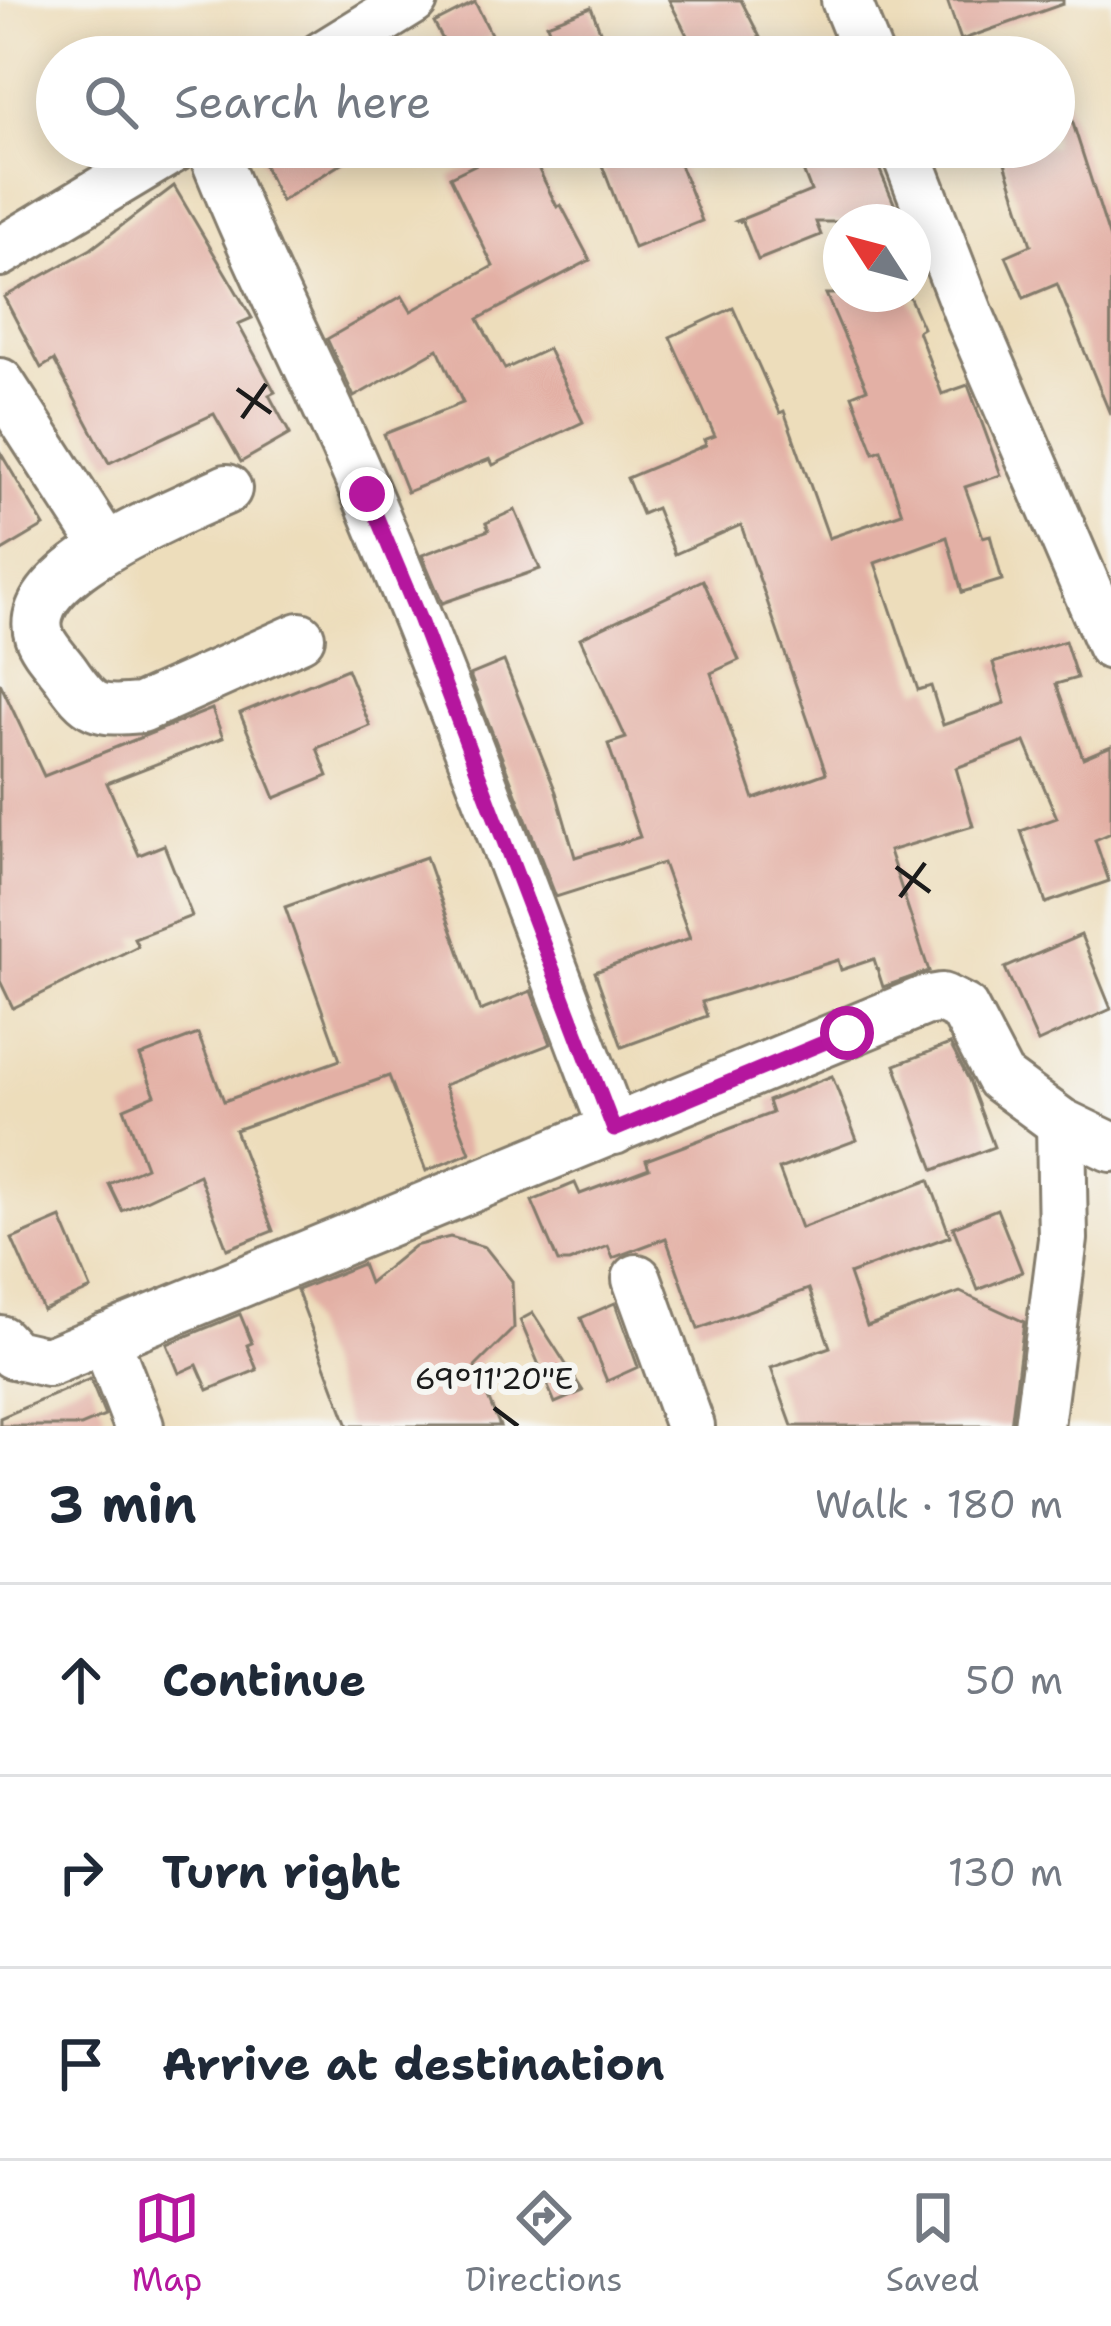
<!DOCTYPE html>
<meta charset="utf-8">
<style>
body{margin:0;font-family:"Shantell Sans",sans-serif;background:#f2f2f3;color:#1f2937}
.compass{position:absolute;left:823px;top:204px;width:108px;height:108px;border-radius:50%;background:#fff;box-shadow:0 6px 30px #0003;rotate:306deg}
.stop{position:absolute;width:36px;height:36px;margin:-27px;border:9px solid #b5179e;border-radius:50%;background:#fff}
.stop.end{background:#b5179e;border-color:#fff;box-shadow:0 3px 12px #0008}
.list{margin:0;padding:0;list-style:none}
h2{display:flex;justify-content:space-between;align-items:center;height:156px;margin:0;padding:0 48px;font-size:51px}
h2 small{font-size:39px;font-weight:400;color:#747a83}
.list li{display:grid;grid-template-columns:78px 1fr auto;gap:36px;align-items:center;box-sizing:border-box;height:192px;padding:0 48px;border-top:3px solid #e0e1e3}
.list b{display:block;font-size:45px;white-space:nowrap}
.list em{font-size:39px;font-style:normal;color:#747a83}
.icon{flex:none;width:66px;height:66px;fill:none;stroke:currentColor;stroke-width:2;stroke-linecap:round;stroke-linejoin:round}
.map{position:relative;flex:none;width:1111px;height:1426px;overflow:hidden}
.search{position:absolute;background:#fff;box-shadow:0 6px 30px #0003;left:36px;right:36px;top:36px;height:132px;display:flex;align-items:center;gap:30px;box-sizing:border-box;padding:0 42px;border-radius:66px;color:#747a83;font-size:45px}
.sheet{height:732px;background:#fff}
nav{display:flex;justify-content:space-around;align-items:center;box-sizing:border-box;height:168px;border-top:3px solid #e0e1e3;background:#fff;font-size:33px;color:#747a83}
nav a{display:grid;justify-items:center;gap:6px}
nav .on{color:#b5179e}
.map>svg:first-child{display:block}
.building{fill:#e3b0a5}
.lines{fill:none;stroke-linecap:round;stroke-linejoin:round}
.minor-casing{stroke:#847c6c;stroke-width:54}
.minor{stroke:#fff;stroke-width:48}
.route{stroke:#b5179e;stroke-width:15}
.ticks{fill:none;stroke:#1c1c1c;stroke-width:4.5}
.ticks-label{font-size:30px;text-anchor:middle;fill:#1c1c1c;stroke:#f6f6f2;stroke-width:12;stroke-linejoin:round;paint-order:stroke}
</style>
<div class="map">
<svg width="1111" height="1426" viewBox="0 0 1111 1426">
<rect width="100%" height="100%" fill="#f6f6f2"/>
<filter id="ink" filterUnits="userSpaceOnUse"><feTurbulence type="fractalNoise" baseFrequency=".00833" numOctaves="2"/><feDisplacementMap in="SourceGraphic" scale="24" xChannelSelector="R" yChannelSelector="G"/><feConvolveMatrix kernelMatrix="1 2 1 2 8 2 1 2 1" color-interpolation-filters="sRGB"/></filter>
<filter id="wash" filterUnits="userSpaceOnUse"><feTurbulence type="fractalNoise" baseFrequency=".004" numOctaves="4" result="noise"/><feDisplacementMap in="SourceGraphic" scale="48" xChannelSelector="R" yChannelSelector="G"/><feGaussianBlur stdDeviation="2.7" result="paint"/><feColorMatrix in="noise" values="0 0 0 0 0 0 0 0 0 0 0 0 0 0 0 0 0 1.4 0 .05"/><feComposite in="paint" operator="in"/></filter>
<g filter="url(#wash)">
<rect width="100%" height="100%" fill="#edddbb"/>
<g id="blocks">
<!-- building -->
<g class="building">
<path d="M669 0H741L770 57H698Z"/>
<path d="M947 0H1063V4L961 40Z"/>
<path d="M475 2 492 36 452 57 434 23Z"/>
<path d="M591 7 610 57H559L547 24Z"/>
<path d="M1060 83 1111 242 1110 414 1057 284 1024 298 1006 256 1031 245 1000 147H1054V84Z"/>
<path d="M255 147H368L281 201Z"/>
<path d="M512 147H528L557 207 561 205 590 260 478 319 505 369 548 349 583 422 493 465 490 459 407 492 384 434 463 403 438 349 354 397 327 339 402 296 411 311 493 266 450 177Z"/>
<path d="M595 147H673L702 221 634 248Z"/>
<path d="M794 147H870L902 222H816L821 235 758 260 743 222 737 221 811 191Z"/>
<path d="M174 186 252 318 238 324 275 392 269 395 290 434 241 462 214 414 109 463 54 360 41 368 4 297 91 249Z"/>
<path d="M826 294H908L923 328 918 331 942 394 968 385 1001 475 965 487 983 537 990 535 1002 580 962 592 947 537 875 563 918 690 931 686 943 725 1005 703 993 663 1065 641 1077 678 1056 684 1083 758 1111 746V833L1095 840 1109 881 1046 903 1021 831 1057 818 1025 742 956 768 973 826 889 851 929 971 883 987 874 959 841 970 838 960 702 1002 707 1016 622 1047 595 972 690 938 663 863 556 897 470 675 504 661 556 792 575 857 640 837 608 744 626 738 580 638 703 580 739 660 711 673 754 799 826 773 741 525 675 554 656 508 642 514 627 478 706 445 704 440 715 436 670 337 733 308 780 413 784 411 829 538 902 513 881 450 874 453 852 395 867 389Z"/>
<path d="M0 452 44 526 0 552Z"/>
<path d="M515 510 540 569 442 603 422 555 489 530 486 523Z"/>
<path d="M347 669 370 726 317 748 328 776 275 798 240 713Z"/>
<path d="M0 683 44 776 212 709 223 738 107 783 139 855 164 845 192 916 134 938 138 946 13 1008 0 981Z"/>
<path d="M426 857 480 1011 531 991 551 1044 444 1085 470 1153 426 1171 389 1076 235 1130 273 1231 227 1249 199 1175 122 1211 109 1184 146 1167 124 1108 155 1095 140 1056 198 1034 224 1101 340 1060 285 907Z"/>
<path d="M1081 935 1111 1009 1038 1042 1005 968Z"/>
<path d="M950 1044 969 1080 994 1147 934 1170 895 1065Z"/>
<path d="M832 1076 857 1140 779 1169 801 1228 929 1180 950 1236 849 1274 867 1326 960 1292 1024 1322 1011 1426H792L771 1368 830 1347 809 1289 698 1329 666 1238 613 1258 608 1246 569 1262H558L532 1201 575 1183 580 1194 649 1168 646 1160 772 1113 768 1101Z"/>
<path d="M997 1209 1022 1272 978 1290 953 1227Z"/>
<path d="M61 1218 91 1289 43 1310 12 1239Z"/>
<path d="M450 1237 485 1247 512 1281 514 1328 475 1367 500 1426H348L297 1290 362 1264 369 1283 414 1246Z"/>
<path d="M615 1303 638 1367 607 1381 581 1318Z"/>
<path d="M533 1313 583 1391 555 1403 520 1320Z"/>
<path d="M240 1314 252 1343 247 1345 257 1370 208 1390 197 1365 179 1373 167 1344Z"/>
<path d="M90 1379 105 1416 81 1426H0V1418Z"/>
</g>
</g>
</g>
<g filter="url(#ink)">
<use href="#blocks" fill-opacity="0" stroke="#847c6c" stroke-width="3"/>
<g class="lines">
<defs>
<g id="minor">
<path d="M846 0 869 57"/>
<path d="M321 57 413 0"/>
<path d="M211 147C258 268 320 383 370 503 457 710 534 920 614 1130"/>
<path d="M904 147 969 315 1111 645"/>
<path d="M0 252 175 147"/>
<path d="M0 383 106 547"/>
<path d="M227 489C184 510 20 571 39 635 43 648 57 662 65 673 91 711 97 712 141 708L300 637"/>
<path d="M637 1279 690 1426"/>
<path d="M105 1338 139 1426"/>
<path d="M0 1340 13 1354 48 1362 924 1001 942 998 964 1009 1000 1078 1061 1123 1111 1147"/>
<path d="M1039 1426 1063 1239 1061 1123"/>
</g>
</defs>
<!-- minor casing -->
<use href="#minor" class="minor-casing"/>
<!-- minor -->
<use href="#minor" class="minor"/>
</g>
</g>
<g class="lines" filter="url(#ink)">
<!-- route -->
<path class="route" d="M367 494 419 618 614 1130 847 1033"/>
</g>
<!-- ticks -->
<path class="ticks" d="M237 389 271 413M242 418 266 384M896 867 930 892M900 897 925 863M494 1408 518 1426"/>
<g class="ticks-label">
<text x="494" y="1389">69°11'20"E</text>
</g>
</svg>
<svg class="compass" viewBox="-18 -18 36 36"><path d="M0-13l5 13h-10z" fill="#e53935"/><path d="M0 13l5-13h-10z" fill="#747a83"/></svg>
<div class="stop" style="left:847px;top:1033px"></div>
<div class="stop end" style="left:367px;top:494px"></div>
<div class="search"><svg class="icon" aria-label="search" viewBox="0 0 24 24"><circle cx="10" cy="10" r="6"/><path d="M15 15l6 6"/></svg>Search here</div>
</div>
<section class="sheet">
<h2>3 min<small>Walk · 180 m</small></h2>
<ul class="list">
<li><svg class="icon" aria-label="ahead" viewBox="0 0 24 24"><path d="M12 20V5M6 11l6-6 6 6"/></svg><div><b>Continue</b></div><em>50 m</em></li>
<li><svg class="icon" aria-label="right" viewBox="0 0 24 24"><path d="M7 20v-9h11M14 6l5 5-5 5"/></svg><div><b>Turn right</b></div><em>130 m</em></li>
<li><svg class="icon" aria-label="arrive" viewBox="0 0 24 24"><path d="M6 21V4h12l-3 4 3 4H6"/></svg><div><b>Arrive at destination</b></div></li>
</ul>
</section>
<nav>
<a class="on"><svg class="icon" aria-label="map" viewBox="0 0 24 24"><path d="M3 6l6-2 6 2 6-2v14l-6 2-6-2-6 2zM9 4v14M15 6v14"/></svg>Map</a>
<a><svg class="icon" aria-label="directions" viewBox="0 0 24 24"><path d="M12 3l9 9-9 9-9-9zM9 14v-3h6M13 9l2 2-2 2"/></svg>Directions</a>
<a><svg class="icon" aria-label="saved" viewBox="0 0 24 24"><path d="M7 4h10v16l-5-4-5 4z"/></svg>Saved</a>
</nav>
